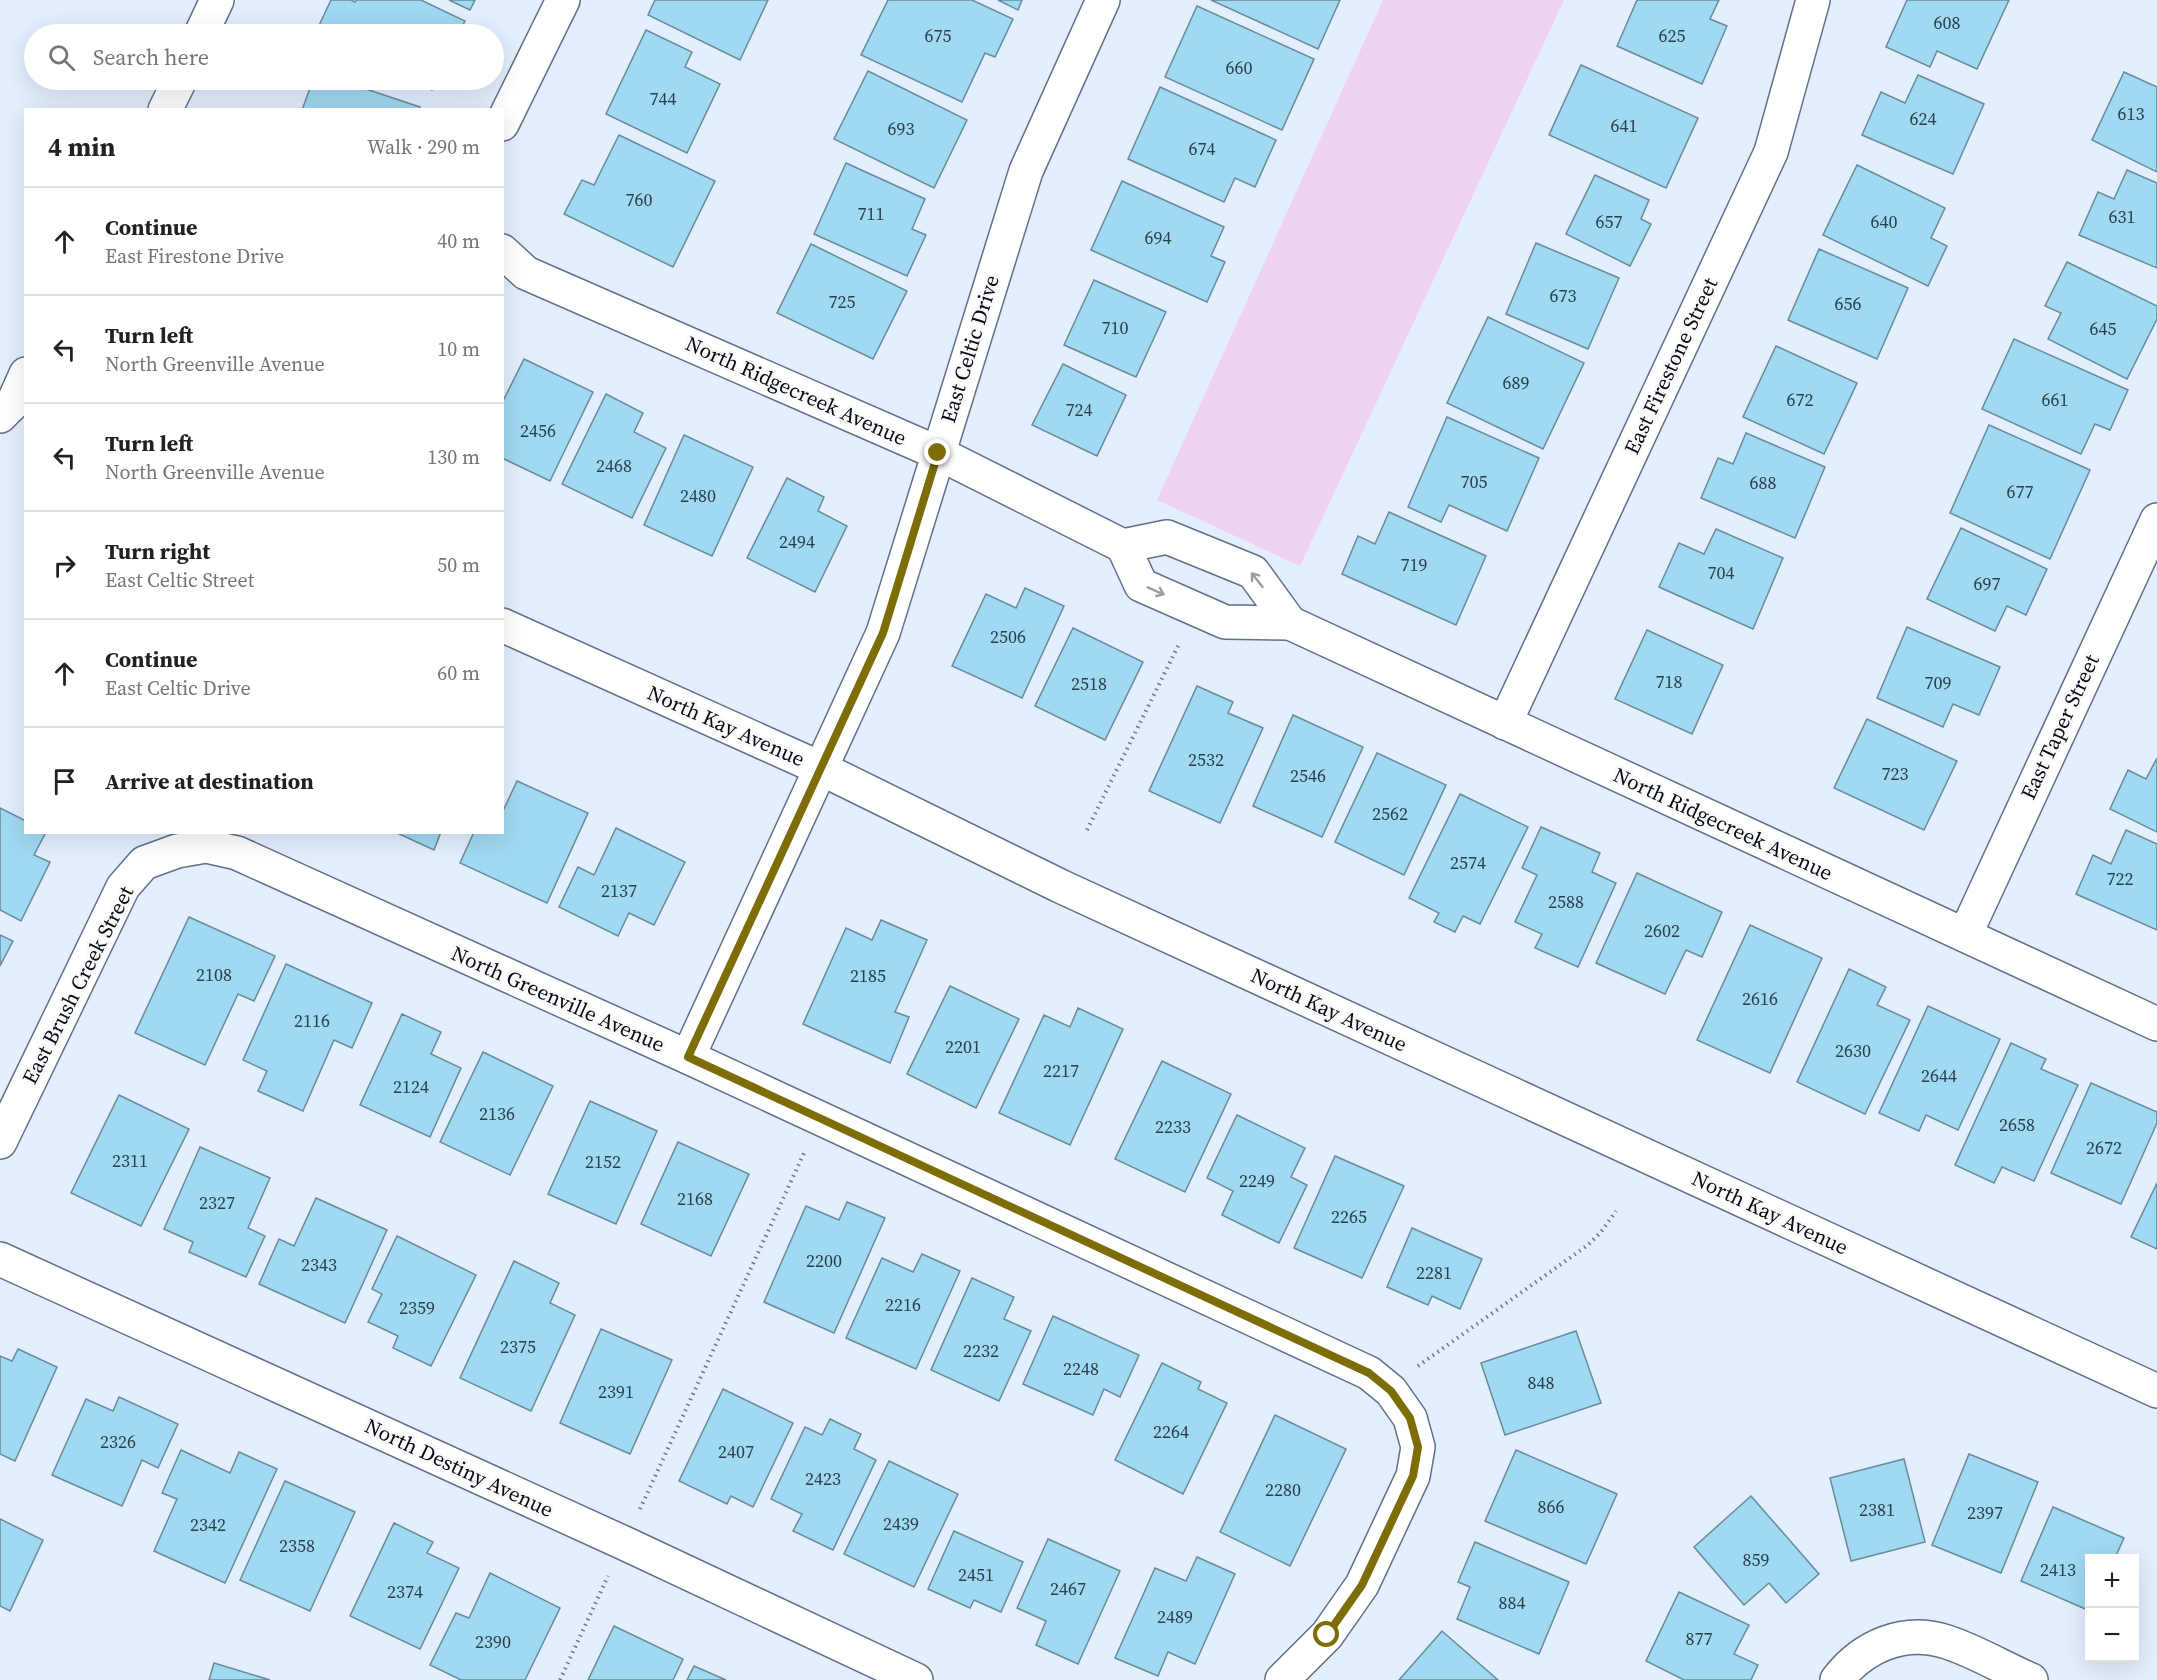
<!DOCTYPE html>
<meta charset="utf-8">
<style>
body{margin:0;font-family:"Source Serif 4",serif;background:#f2f2f2;color:#202124}
.controls{position:absolute;right:18px;bottom:18px;display:grid;overflow:hidden;border-radius:0px;box-shadow:0 6px 24px #0002}
.controls button{width:54px;height:54px;display:grid;place-items:center;padding:0;border:0;border-bottom:2px solid #e0e0e0;background:#fff;color:#202124;font:30px sans-serif}
.stop{position:absolute;width:18px;height:18px;margin:-14px;border:4px solid #7d6d07;border-radius:50%;background:#fff}
.stop.end{background:#7d6d07;border-color:#fff;box-shadow:0 2px 6px #0008}
.list{margin:0;padding:0;list-style:none}
h2{display:flex;justify-content:space-between;align-items:center;height:78px;margin:0;padding:0 24px;font-size:26px}
h2 small{font-size:20px;font-weight:400;color:#757577}
.list li{display:grid;grid-template-columns:39px 1fr auto;gap:18px;align-items:center;box-sizing:border-box;height:108px;padding:0 24px;border-top:2px solid #e0e0e0}
.list b{display:block;font-size:22px;white-space:nowrap}
.list p{margin:0;font-size:20px;white-space:nowrap;color:#757577}
.list em{font-size:20px;font-style:normal;color:#757577}
.icon{flex:none;width:33px;height:33px;fill:none;stroke:currentColor;stroke-width:2;stroke-linecap:round;stroke-linejoin:round}
.map{position:relative;flex:none;width:2157px;height:1680px;overflow:hidden}
.search{position:absolute;background:#fff;box-shadow:0 6px 24px #0002;left:24px;top:24px;width:480px;height:66px;display:flex;align-items:center;gap:15px;box-sizing:border-box;padding:0 21px;border-radius:33px;color:#757577;font-size:22px}
.panel{position:absolute;background:#fff;box-shadow:0 6px 24px #0002;left:24px;top:108px;width:480px;height:726px;border-radius:0px}
.map>svg:first-child{display:block}
.green{fill:#efd2f3}
.building{fill:#a0d9f2;stroke:#698b99;stroke-width:1.5}
.lines{fill:none;stroke-linecap:round;stroke-linejoin:round}
.street-casing{stroke:#5f7088;stroke-width:36}
.secondary-casing{stroke:#5f7088;stroke-width:36}
.path{stroke:#6e7783;stroke-width:4;stroke-dasharray:1.5 4.5;stroke-linecap:butt}
.street{stroke:#fff;stroke-width:33}
.secondary{stroke:#fff;stroke-width:33}
.oneway{stroke:#9b9ea1}
.route{stroke:#7d6d07;stroke-width:8}
.labels{text-anchor:middle;stroke-width:6;stroke-linejoin:round;paint-order:stroke}
.number-label{font-size:18px;fill:#2c3f4c}
.street-label{font-size:21px;fill:#060c15;stroke:#fafafa}
</style>
<div class="map">
<svg width="2157" height="1680" viewBox="0 0 2157 1680">
<rect width="100%" height="100%" fill="#e3eeff"/>
<!-- green -->
<path class="green" d="M1383 0H1564L1300 566 1157 500Z"/>
<!-- building -->
<g class="building">
<path d="M331 0H351L355 2 356 0H421L465 21 458 34H315Z"/>
<path d="M449 0H475L470 10Z"/>
<path d="M655 0H768L740 60 648 15Z"/>
<path d="M888 0H972L1013 19 995 57 985 53 962 102 861 55Z"/>
<path d="M998 0H1022L1018 10Z"/>
<path d="M1211 0H1340L1318 49Z"/>
<path d="M1637 0H1719L1710 19 1727 26 1702 84 1617 46Z"/>
<path d="M1907 0H2009L1977 69 1937 51 1930 67 1886 47Z"/>
<path d="M1197 6 1314 59 1282 130 1165 77Z"/>
<path d="M646 30 692 52 685 67 720 84 687 153 606 114Z"/>
<path d="M1581 65 1698 118 1666 188 1549 135Z"/>
<path d="M868 71 967 120 934 188 834 139Z"/>
<path d="M2124 72 2157 87V172L2092 140Z"/>
<path d="M1918 75 1984 104 1953 174 1862 135 1881 92 1905 103Z"/>
<path d="M313 80H339L420 107 419 110H302Z"/>
<path d="M409 80H437L432 90Z"/>
<path d="M1160 87 1276 140 1255 187 1235 178 1224 202 1128 159Z"/>
<path d="M619 135 715 181 673 267 564 214 582 180 594 185Z"/>
<path d="M846 163 925 199 912 229 926 235 907 276 814 234Z"/>
<path d="M1857 165 1945 208 1931 238 1947 246 1928 286 1823 235Z"/>
<path d="M2127 170 2157 183V268L2079 235 2098 192 2114 199Z"/>
<path d="M1595 175 1649 200 1641 219 1651 224 1630 266 1566 234Z"/>
<path d="M1122 181 1224 227 1211 256 1225 262 1207 302 1091 250Z"/>
<path d="M1536 243 1619 278 1588 349 1506 314Z"/>
<path d="M811 244 907 291 873 359 777 313Z"/>
<path d="M1819 249 1908 288 1877 359 1788 320Z"/>
<path d="M2067 262 2157 306V319L2127 379 2048 339 2061 313 2045 306Z"/>
<path d="M1094 280 1166 312 1136 377 1064 345Z"/>
<path d="M1488 317 1584 363 1543 449 1447 403Z"/>
<path d="M2014 339 2128 390 2110 430 2095 424 2081 454 1982 409Z"/>
<path d="M1776 346 1857 383 1824 454 1743 417Z"/>
<path d="M524 359 593 392 550 481 502 458V403Z"/>
<path d="M1063 364 1126 395 1097 456 1032 425Z"/>
<path d="M606 394 643 413 634 432 666 448 632 518 562 484Z"/>
<path d="M1447 417 1539 458 1507 531 1449 505 1441 522 1408 507Z"/>
<path d="M1989 425 2090 470 2050 559 1950 513Z"/>
<path d="M1746 433 1825 467 1795 538 1701 498 1718 458 1733 464Z"/>
<path d="M684 435 753 467 712 556 644 525Z"/>
<path d="M787 478 824 497 818 511 847 526 815 592 747 558Z"/>
<path d="M1389 512 1486 556 1456 625 1342 574 1358 536 1375 544Z"/>
<path d="M1961 528 2047 569 2026 615 2007 606 1995 631 1927 599Z"/>
<path d="M1716 529 1783 558 1753 629 1659 587 1679 543 1704 554Z"/>
<path d="M1025 588 1064 606 1022 698 952 666 986 594 1016 608Z"/>
<path d="M1907 627 2000 667 1979 715 1953 704 1943 727 1877 698Z"/>
<path d="M1073 628 1143 662 1105 740 1035 706Z"/>
<path d="M1647 630 1723 665 1692 734 1615 699Z"/>
<path d="M1197 686 1233 702 1228 713 1263 728 1220 823 1149 791Z"/>
<path d="M1293 715 1363 747 1322 837 1253 806Z"/>
<path d="M1867 719 1957 761 1924 830 1834 788Z"/>
<path d="M1377 753 1446 785 1404 875 1335 842Z"/>
<path d="M2157 758V832L2110 809 2128 770 2146 779Z"/>
<path d="M517 781 588 813 547 903 460 863 474 832H502V813Z"/>
<path d="M1460 794 1528 827 1480 924 1463 916 1455 932 1434 922 1439 913 1409 898Z"/>
<path d="M0 808 26 821V832H46L34 855 50 862 21 921 0 910Z"/>
<path d="M1541 827 1600 853 1592 872 1616 883 1578 967 1535 948 1542 934 1515 922 1537 875 1522 868Z"/>
<path d="M616 828 685 862 654 925 629 913 618 936 559 907 578 867 594 875Z"/>
<path d="M2126 830 2157 844V930L2076 894 2093 855 2111 864Z"/>
<path d="M395 832H441L434 850Z"/>
<path d="M1637 873 1722 912 1702 957 1686 950 1665 994 1596 963Z"/>
<path d="M189 917 275 956 254 1001 238 994 205 1065 135 1033Z"/>
<path d="M881 920 927 940 895 1012 909 1017 890 1063 803 1024 846 928 872 940Z"/>
<path d="M1750 925 1822 958 1770 1073 1697 1040Z"/>
<path d="M0 935 13 941 0 966Z"/>
<path d="M286 964 372 1003 352 1048 334 1040 303 1111 258 1091 267 1071 243 1060Z"/>
<path d="M1849 969 1886 987 1877 1005 1910 1020 1865 1114 1797 1082Z"/>
<path d="M950 986 1019 1019 976 1108 907 1074Z"/>
<path d="M1928 1006 2000 1039 1958 1130 1926 1115 1919 1131 1879 1113Z"/>
<path d="M1078 1008 1123 1029 1070 1145 999 1113 1044 1015 1070 1027Z"/>
<path d="M402 1014 441 1032 431 1054 461 1068 430 1137 360 1105Z"/>
<path d="M2011 1043 2046 1059 2041 1069 2078 1085 2034 1181 2002 1167 1994 1183 1955 1165Z"/>
<path d="M483 1052 553 1086 510 1175 440 1142Z"/>
<path d="M1162 1061 1231 1094 1185 1192 1115 1159Z"/>
<path d="M2091 1083 2157 1112V1123L2121 1204 2051 1173Z"/>
<path d="M119 1095 189 1129 141 1226 71 1193Z"/>
<path d="M590 1101 657 1131 616 1224 548 1194Z"/>
<path d="M1237 1115 1305 1148 1291 1177 1307 1185 1279 1243 1222 1215 1233 1191 1207 1178Z"/>
<path d="M678 1142 749 1174 711 1256 641 1224Z"/>
<path d="M200 1147 270 1178 248 1228 265 1236 246 1277 189 1252 193 1242 164 1229Z"/>
<path d="M1335 1156 1404 1186 1362 1278 1294 1248Z"/>
<path d="M2157 1183V1249L2131 1237Z"/>
<path d="M316 1198 387 1230 345 1323 259 1284 279 1239 294 1246Z"/>
<path d="M847 1202 885 1218 834 1333 764 1302 806 1206 839 1220Z"/>
<path d="M1412 1228 1482 1259 1460 1309 1432 1296 1428 1305 1387 1287Z"/>
<path d="M397 1236 476 1275 431 1366 393 1348 398 1336 368 1322 382 1294 372 1289Z"/>
<path d="M922 1254 960 1271 916 1369 846 1338 882 1258 913 1272Z"/>
<path d="M514 1261 559 1283 550 1303 575 1315 531 1411 460 1378Z"/>
<path d="M972 1278 1014 1297 1004 1319 1031 1331 999 1401 931 1370Z"/>
<path d="M1053 1316 1139 1355 1120 1397 1104 1389 1093 1415 1023 1384Z"/>
<path d="M601 1329 672 1360 630 1454 560 1423Z"/>
<path d="M1576 1331 1601 1403 1505 1435 1481 1363Z"/>
<path d="M18 1349 57 1367 15 1461 0 1454V1356L12 1361Z"/>
<path d="M1162 1363 1201 1382 1198 1389 1227 1403 1183 1494 1115 1460Z"/>
<path d="M723 1389 793 1423 753 1507 731 1496 727 1504 679 1481Z"/>
<path d="M119 1397 178 1424 158 1468 142 1460 122 1506 52 1475 86 1399 113 1411Z"/>
<path d="M1275 1415 1346 1449 1290 1566 1220 1532Z"/>
<path d="M830 1419 861 1434 854 1449 876 1460 833 1550 793 1531 802 1514 771 1499 805 1427 822 1435Z"/>
<path d="M181 1450 230 1473 239 1452 277 1469 225 1583 154 1551 177 1499 162 1493Z"/>
<path d="M1516 1450 1617 1494 1586 1564 1485 1521Z"/>
<path d="M1969 1454 2038 1482 2001 1573 1932 1545Z"/>
<path d="M1904 1459 1925 1542 1851 1561 1830 1478Z"/>
<path d="M889 1461 958 1494 914 1587 844 1554Z"/>
<path d="M285 1481 355 1512 310 1611 240 1580Z"/>
<path d="M1751 1496 1819 1574 1786 1603 1769 1583 1744 1605 1694 1547Z"/>
<path d="M2053 1507 2124 1538 2115 1558H2090V1611L2021 1581Z"/>
<path d="M0 1519 43 1540 10 1611 0 1606Z"/>
<path d="M394 1523 433 1542 427 1553 459 1568 420 1649 350 1616Z"/>
<path d="M954 1531 1023 1562 1001 1612 974 1600 970 1608 928 1589Z"/>
<path d="M1048 1539 1120 1571 1078 1664 1036 1645 1046 1621 1017 1608Z"/>
<path d="M1475 1542 1569 1582 1539 1654 1457 1619 1470 1587 1458 1582Z"/>
<path d="M1197 1557 1235 1574 1195 1664 1168 1652 1158 1676 1115 1658 1155 1568 1186 1581Z"/>
<path d="M490 1573 560 1608 525 1680H461L430 1665 456 1613 469 1618Z"/>
<path d="M1679 1592 1749 1625 1734 1654 1758 1665 1751 1680H1684L1646 1661Z"/>
<path d="M614 1626 683 1659 673 1680H588Z"/>
<path d="M1442 1631 1498 1680H1399Z"/>
<path d="M214 1663 270 1680H209Z"/>
<path d="M694 1666 726 1680H687Z"/>
</g>
<g class="lines">
<defs>
<g id="street">
<path d="M502 124 563 0"/>
<path d="M502 251 526 273 938 453 1123 546 1167 537 1253 572 1290 623 1225 622 1141 585 1123 546"/>
<path d="M1290 623 2157 1024"/>
<path d="M1505 723 1771 152 1813 0"/>
<path d="M1965 935 2157 520"/>
<path d="M688 1057 883 633 1026 171 1103 0"/>
<path d="M0 1142 123 887 144 863 177 851 206 846 237 853 688 1057 1369 1373 1391 1391 1410 1418 1418 1447 1413 1476 1362 1585 1327 1635 1282 1680"/>
<path d="M0 1259 624 1543 916 1680"/>
<path d="M1837 1680C1863 1646 1904 1628 1947 1642 1975 1651 2003 1668 2031 1680"/>
</g>
<g id="secondary">
<path d="M201 34 217 0"/>
<path d="M165 110 180 80"/>
<path d="M0 416 13 403 26 374"/>
<path d="M502 625 822 769 1060 886 2157 1391"/>
</g>
</defs>
<!-- street casing -->
<use href="#street" class="street-casing"/>
<!-- secondary casing -->
<use href="#secondary" class="secondary-casing"/>
<!-- path -->
<g class="path">
<path d="M1087 830 1180 642"/>
<path d="M1418 1366 1588 1245 1601 1232 1616 1211"/>
<path d="M640 1509 805 1151"/>
<path d="M560 1680 608 1576"/>
</g>
<!-- street -->
<use href="#street" class="street"/>
<!-- secondary -->
<use href="#secondary" class="secondary"/>
</g>
<!-- one-way arrows -->
<defs><path id="oneway-shaft" d="M-6 0H5M1.5-3L5.5 0L1.5 3" fill="none" stroke-width="1.6" stroke-linecap="round" stroke-linejoin="round" transform="scale(1.5)"/></defs>
<g class="oneway">
<use href="#oneway-shaft" transform="translate(1257 580) rotate(-128)"/>
<use href="#oneway-shaft" transform="translate(1156 591) rotate(24)"/>
</g>
<g class="lines">
<!-- route -->
<path class="route" d="M938 453 883 633 688 1057 1369 1373 1391 1391 1410 1418 1418 1447 1413 1476 1362 1585 1327 1635"/>
</g>
<g class="labels">
<!-- number labels -->
<g class="number-label">
<text x="1947" y="29">608</text>
<text x="938" y="42">675</text>
<text x="1672" y="42">625</text>
<text x="1239" y="74">660</text>
<text x="663" y="105">744</text>
<text x="2131" y="120">613</text>
<text x="1923" y="125">624</text>
<text x="1624" y="132">641</text>
<text x="901" y="135">693</text>
<text x="1202" y="155">674</text>
<text x="639" y="206">760</text>
<text x="871" y="220">711</text>
<text x="2122" y="223">631</text>
<text x="1609" y="228">657</text>
<text x="1884" y="228">640</text>
<text x="1158" y="244">694</text>
<text x="1563" y="302">673</text>
<text x="842" y="308">725</text>
<text x="1848" y="310">656</text>
<text x="1115" y="334">710</text>
<text x="2103" y="335">645</text>
<text x="1516" y="389">689</text>
<text x="1800" y="406">672</text>
<text x="2055" y="406">661</text>
<text x="1079" y="416">724</text>
<text x="538" y="437">2456</text>
<text x="614" y="472">2468</text>
<text x="1474" y="488">705</text>
<text x="1763" y="489">688</text>
<text x="2020" y="498">677</text>
<text x="698" y="502">2480</text>
<text x="797" y="548">2494</text>
<text x="1414" y="571">719</text>
<text x="1721" y="579">704</text>
<text x="1987" y="590">697</text>
<text x="1008" y="643">2506</text>
<text x="1669" y="688">718</text>
<text x="1938" y="689">709</text>
<text x="1089" y="690">2518</text>
<text x="1206" y="766">2532</text>
<text x="1895" y="780">723</text>
<text x="1308" y="782">2546</text>
<text x="1390" y="820">2562</text>
<text x="1468" y="869">2574</text>
<text x="2120" y="885">722</text>
<text x="619" y="897">2137</text>
<text x="1566" y="908">2588</text>
<text x="1662" y="937">2602</text>
<text x="214" y="981">2108</text>
<text x="868" y="982">2185</text>
<text x="1760" y="1005">2616</text>
<text x="312" y="1027">2116</text>
<text x="963" y="1053">2201</text>
<text x="1853" y="1057">2630</text>
<text x="1061" y="1077">2217</text>
<text x="1939" y="1082">2644</text>
<text x="411" y="1093">2124</text>
<text x="497" y="1120">2136</text>
<text x="2017" y="1131">2658</text>
<text x="1173" y="1133">2233</text>
<text x="2104" y="1154">2672</text>
<text x="130" y="1167">2311</text>
<text x="603" y="1168">2152</text>
<text x="1257" y="1187">2249</text>
<text x="695" y="1205">2168</text>
<text x="217" y="1209">2327</text>
<text x="1349" y="1223">2265</text>
<text x="824" y="1267">2200</text>
<text x="319" y="1271">2343</text>
<text x="1434" y="1279">2281</text>
<text x="903" y="1311">2216</text>
<text x="417" y="1314">2359</text>
<text x="518" y="1353">2375</text>
<text x="981" y="1357">2232</text>
<text x="1081" y="1375">2248</text>
<text x="1541" y="1389">848</text>
<text x="616" y="1398">2391</text>
<text x="1171" y="1438">2264</text>
<text x="118" y="1448">2326</text>
<text x="736" y="1458">2407</text>
<text x="823" y="1485">2423</text>
<text x="1283" y="1496">2280</text>
<text x="1551" y="1513">866</text>
<text x="1877" y="1516">2381</text>
<text x="1985" y="1519">2397</text>
<text x="901" y="1530">2439</text>
<text x="208" y="1531">2342</text>
<text x="297" y="1552">2358</text>
<text x="1756" y="1566">859</text>
<text x="2058" y="1576">2413</text>
<text x="976" y="1581">2451</text>
<text x="1068" y="1595">2467</text>
<text x="405" y="1598">2374</text>
<text x="1512" y="1609">884</text>
<text x="1175" y="1623">2489</text>
<text x="1699" y="1645">877</text>
<text x="493" y="1648">2390</text>
</g>
<!-- street labels -->
<g class="street-label">
<text transform="translate(970 349) rotate(-73)" y="7">East Celtic Drive</text>
<text transform="translate(1671 366) rotate(-65)" y="7">East Firestone Street</text>
<text transform="translate(796 391) rotate(24)" y="7">North Ridgecreek Avenue</text>
<text transform="translate(726 726) rotate(24)" y="7">North Kay Avenue</text>
<text transform="translate(2060 727) rotate(-65)" y="7">East Taper Street</text>
<text transform="translate(1723 824) rotate(25)" y="7">North Ridgecreek Avenue</text>
<text transform="translate(78 985) rotate(-63)" y="7">East Brush Creek Street</text>
<text transform="translate(558 999) rotate(24)" y="7">North Greenville Avenue</text>
<text transform="translate(1329 1010) rotate(25)" y="7">North Kay Avenue</text>
<text transform="translate(1770 1213) rotate(25)" y="7">North Kay Avenue</text>
<text transform="translate(459 1468) rotate(25)" y="7">North Destiny Avenue</text>
</g>
</g>
</svg>
<div class="controls">
<button>+</button>
<button>−</button>
</div>
<div class="stop" style="left:1327px;top:1635px"></div>
<div class="stop end" style="left:938px;top:453px"></div>
<div class="search"><svg class="icon" aria-label="search" viewBox="0 0 24 24"><circle cx="10" cy="10" r="6"/><path d="M15 15l6 6"/></svg>Search here</div>
<section class="panel">
<h2>4 min<small>Walk · 290 m</small></h2>
<ul class="list">
<li><svg class="icon" aria-label="ahead" viewBox="0 0 24 24"><path d="M12 20V5M6 11l6-6 6 6"/></svg><div><b>Continue</b><p>East Firestone Drive</p></div><em>40 m</em></li>
<li><svg class="icon" aria-label="left" viewBox="0 0 24 24"><path d="M17 20v-9H6M10 6l-5 5 5 5"/></svg><div><b>Turn left</b><p>North Greenville Avenue</p></div><em>10 m</em></li>
<li><svg class="icon" aria-label="left" viewBox="0 0 24 24"><path d="M17 20v-9H6M10 6l-5 5 5 5"/></svg><div><b>Turn left</b><p>North Greenville Avenue</p></div><em>130 m</em></li>
<li><svg class="icon" aria-label="right" viewBox="0 0 24 24"><path d="M7 20v-9h11M14 6l5 5-5 5"/></svg><div><b>Turn right</b><p>East Celtic Street</p></div><em>50 m</em></li>
<li><svg class="icon" aria-label="ahead" viewBox="0 0 24 24"><path d="M12 20V5M6 11l6-6 6 6"/></svg><div><b>Continue</b><p>East Celtic Drive</p></div><em>60 m</em></li>
<li><svg class="icon" aria-label="arrive" viewBox="0 0 24 24"><path d="M6 21V4h12l-3 4 3 4H6"/></svg><div><b>Arrive at destination</b></div></li>
</ul>
</section>
</div>
